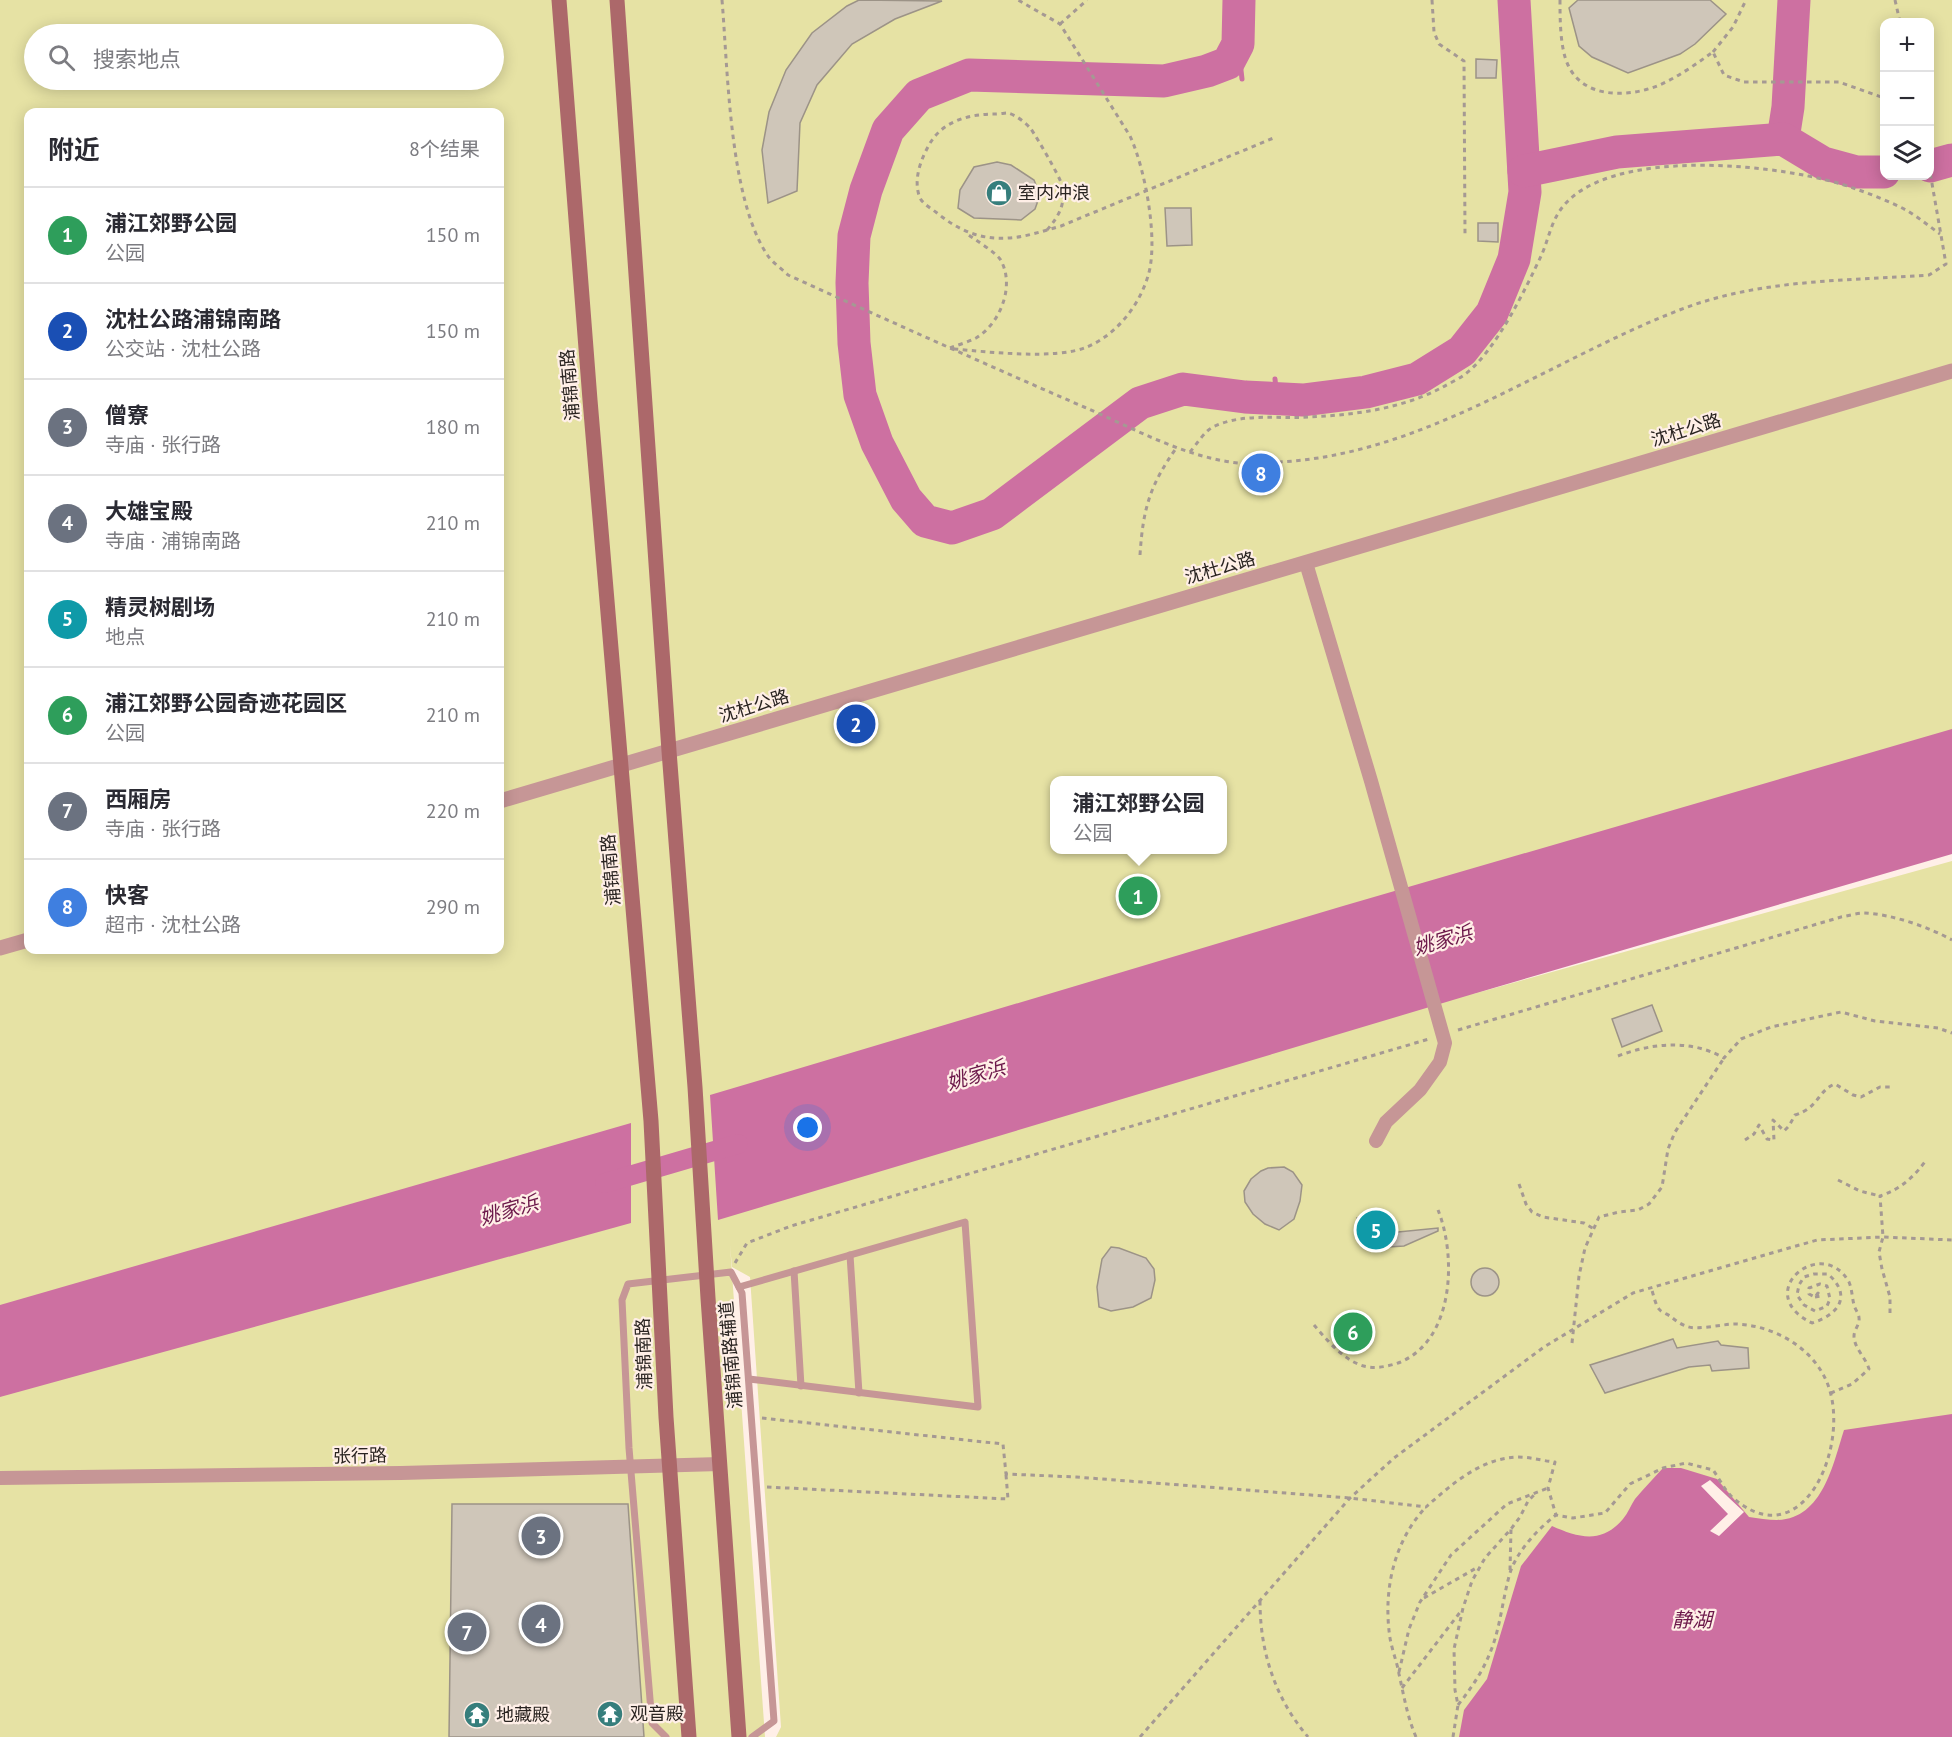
<!DOCTYPE html>
<html lang="zh">
<meta charset="utf-8">
<style>
body{margin:0;font-family:"PT Sans","Noto Sans SC",sans-serif;background:#f7f7f7;color:#2b2b33}
.controls{position:absolute;right:18px;top:18px;display:grid;overflow:hidden;border-radius:12px;box-shadow:0 3px 15px #0003}
.controls button{width:54px;height:54px;display:grid;place-items:center;padding:0;border:0;border-bottom:2px solid #e1e1e2;background:#fff;color:#2b2b33;font:30px sans-serif}
.you{position:absolute;left:808px;top:1128px;width:21px;height:21px;margin:-15px;border:4px solid #fff;border-radius:50%;background:#1a73e8;box-shadow:0 0 0 9px #1a73e833}
.badge{display:grid;place-items:center;width:39px;height:39px;border-radius:50%;background:#d93025;color:#fff;font-size:20px;font-weight:700}
.pin{position:absolute;translate:-50% -50%;border:3px solid #fff;box-shadow:0 2px 6px #0006}
.popup{position:absolute;left:1050px;top:776px;width:177px;height:78px;box-sizing:border-box;display:grid;place-content:center;border-radius:12px;background:#fff;filter:drop-shadow(0 2px 4px #0005);font-size:20px;white-space:nowrap;color:#7c7c81}
.popup b{font-size:22px;color:#2b2b33}
.popup::after{content:'';position:absolute;left:50%;top:100%;margin-left:-12px;border:12px solid transparent;border-top-color:#fff}
.list{margin:0;padding:0;list-style:none}
h2{display:flex;justify-content:space-between;align-items:center;height:78px;margin:0;padding:0 24px;font-size:26px}
h2 small{font-size:20px;font-weight:400;color:#7c7c81}
.list li{display:grid;grid-template-columns:39px 1fr auto;gap:18px;align-items:center;box-sizing:border-box;height:96px;padding:0 24px;border-top:2px solid #e1e1e2}
.list b{display:block;font-size:22px;white-space:nowrap}
.list p{margin:0;font-size:20px;white-space:nowrap;color:#7c7c81}
.list em{font-size:20px;font-style:normal;color:#7c7c81}
.icon{flex:none;width:33px;height:33px;fill:none;stroke:currentColor;stroke-width:2;stroke-linecap:round;stroke-linejoin:round}
.map{position:relative;flex:none;width:1952px;height:1737px;overflow:hidden}
.search{position:absolute;background:#fff;box-shadow:0 3px 15px #0003;left:24px;top:24px;width:480px;height:66px;display:flex;align-items:center;gap:15px;box-sizing:border-box;padding:0 21px;border-radius:33px;color:#7c7c81;font-size:22px}
.panel{position:absolute;background:#fff;box-shadow:0 3px 15px #0003;left:24px;top:108px;width:480px;height:846px;border-radius:12px}
.map>svg:first-child{display:block}
.green{fill:#e6e2a4;fill-rule:evenodd}
.water{fill:#cd70a1}
.pier{fill:#ffefe7}
.lines{fill:none;stroke-linecap:round;stroke-linejoin:round}
.stream{stroke:#cd70a1;stroke-width:5}
.canal{stroke:#cd70a1;stroke-width:20}
.river{stroke:#cd70a1;stroke-width:33}
.building{fill:#cfc6b9;stroke:#9c9387;stroke-width:1.5}
.path{stroke:#a59993;stroke-width:3;stroke-dasharray:4.5 4.5;stroke-linecap:butt}
.service{stroke:#c69696;stroke-width:7}
.minor{stroke:#c69696;stroke-width:14}
.tertiary{stroke:#c69696;stroke-width:15}
.secondary{stroke:#ac686a;stroke-width:15}
.labels{text-anchor:middle;stroke-width:4.5;stroke-linejoin:round;paint-order:stroke}
.poi-label{font-size:18px;fill:#2a2421;stroke:#ffefe7;text-anchor:start}
.street-label{font-size:18px;fill:#2a2421;stroke:#ffefe7}
.water-label{font-size:20px;font-style:italic;fill:#6c184a;stroke:#ffefe7}
</style>
<div class="map">
<svg width="1952" height="1737" viewBox="0 0 1952 1737">
<rect width="100%" height="100%" fill="#ffefe7"/>
<!-- green -->
<path class="green" d="M0 0H1952V842L1473 994 1952 861V1737H776L781 1727 750 1277 732 1267 730 1245 765 1737H0ZM1884 22H1930V176H1884ZM34 34H494V80H34ZM28 112H500V950H28ZM1054 780H1222V850H1054Z"/>
<!-- water -->
<g class="water">
<path d="M1952 729V854L1473 994 718 1220 710 1095 1343 906Z"/>
<path d="M631 1123V1223L0 1397V1305Z"/>
<path d="M1952 1414V1737H1459L1464 1710 1487 1679 1521 1566 1552 1526C1579 1538 1602 1544 1623 1519 1628 1513 1631 1505 1635 1499 1644 1488 1654 1478 1663 1468H1681L1717 1479 1749 1517C1758 1518 1768 1520 1777 1520 1823 1519 1833 1464 1844 1430Z"/>
</g>
<!-- pier -->
<path class="pier" d="M1710 1480 1744 1512 1719 1536 1710 1531 1728 1514 1701 1486Z"/>
<g class="lines">
<!-- stream -->
<g class="stream">
<path d="M1238 44 1242 79"/>
<path d="M1275 379 1277 399"/>
</g>
<!-- canal -->
<path class="canal" d="M605 1183 738 1144"/>
<!-- river -->
<g class="river">
<path d="M1239 0 1238 44 1228 63 1207 71 1164 81 969 75 919 95 888 130 866 190 854 236 852 283 854 343 860 395 877 443 906 499 925 521 952 528 992 514 1140 403 1183 389 1245 397 1303 400 1366 392 1417 379 1462 351 1492 313 1514 259 1525 192 1514 0"/>
<path d="M1783 139 1788 107 1794 0"/>
<path d="M1930 166 1952 160"/>
<path d="M1524 171 1617 152 1783 139 1823 163 1856 172H1884"/>
</g>
</g>
<!-- building -->
<g class="building">
<path d="M859 0 942 1 895 19 852 44 817 85 800 123 797 191 768 203 762 150 769 112 786 70 812 33 847 6Z"/>
<path d="M1578 0H1710L1726 14 1695 44 1680 54 1628 73 1592 57 1579 46 1569 8Z"/>
<path d="M1476 59 1497 60 1496 78H1476Z"/>
<path d="M997 162 1011 165 1034 180 1040 195 1035 209 1021 220 974 218 958 208 960 190 974 167Z"/>
<path d="M1165 208H1191L1192 245 1167 246Z"/>
<path d="M1478 223H1498V242L1478 241Z"/>
<path d="M1652 1005 1662 1031 1622 1047 1612 1019Z"/>
<path d="M1284 1167 1293 1172 1302 1185 1300 1201 1294 1219 1279 1230 1265 1224 1253 1214 1245 1202 1244 1191 1251 1179 1261 1171 1268 1168Z"/>
<path d="M1374 1213 1386 1229 1398 1232 1438 1228V1231L1404 1246 1388 1247 1374 1243 1364 1232 1357 1218Z"/>
<path d="M1111 1247 1119 1248 1146 1258 1154 1269 1155 1280 1151 1298 1133 1307 1111 1311 1099 1307 1097 1287 1102 1259Z"/>
<circle cx="1485" cy="1282" r="14"/>
<path d="M1673 1339 1677 1348 1718 1341 1721 1345 1748 1348 1749 1368 1712 1371 1710 1365 1689 1367 1605 1393 1590 1365Z"/>
<path d="M452 1504H628L644 1737H449Z"/>
</g>
<g class="lines">
<!-- path -->
<g class="path">
<path d="M722 0C728 70 729 199 768 256 773 263 782 269 788 275 887 320 985 364 1084 407 1133 428 1184 457 1238 463 1252 465 1267 462 1280 462 1425 454 1546 362 1677 311 1757 279 1844 281 1929 275L1946 264 1930 172"/>
<path d="M1432 0 1434 32 1439 44 1464 61 1465 234"/>
<path d="M1560 0C1560 19 1560 48 1568 65 1583 98 1626 98 1657 86 1677 78 1696 64 1713 52L1724 75 1744 82H1839L1884 98"/>
<path d="M1895 0 1900 22"/>
<path d="M1060 24 1087 0"/>
<path d="M1713 52 1733 27 1746 0"/>
<path d="M1047 230C1059 216 1066 204 1062 185 1060 177 1036 136 1031 129 1026 123 1016 115 1008 113 1005 113 999 114 995 114 969 114 942 121 929 145 920 161 913 181 920 198 923 204 932 209 937 213 958 230 980 240 1008 238 1026 237 1043 231 1061 226L1276 137"/>
<path d="M950 348C958 345 968 342 976 338 1000 324 1016 285 1000 259 994 251 975 240 966 233"/>
<path d="M954 349C990 352 1055 360 1087 347 1116 335 1139 306 1148 276 1159 241 1145 168 1130 136L1060 24 1018 0"/>
<path d="M1190 452C1197 444 1205 430 1215 426 1244 413 1277 419 1309 417 1353 415 1401 409 1441 388 1448 384 1457 380 1464 375 1495 353 1526 288 1542 254 1548 240 1551 224 1559 212 1603 143 1790 164 1856 189 1873 195 1891 202 1906 210 1918 217 1929 226 1940 234"/>
<path d="M1140 555C1143 508 1150 485 1177 447"/>
<path d="M1458 1030 1841 917C1848 916 1857 913 1864 913 1891 914 1929 927 1952 940"/>
<path d="M1618 1056C1652 1043 1691 1039 1724 1058L1741 1039 1771 1027 1841 1012 1875 1021 1938 1028 1952 1033"/>
<path d="M1745 1140 1754 1134 1759 1125 1767 1139 1774 1140 1773 1120 1784 1131 1789 1126 1795 1115C1819 1108 1818 1090 1835 1084L1853 1095 1861 1097 1880 1087H1894"/>
<path d="M1838 1180 1860 1191 1880 1196"/>
<path d="M1519 1184 1526 1204 1532 1212 1543 1217 1584 1223 1594 1229"/>
<path d="M735 1263 747 1243 791 1226 1429 1039"/>
<path d="M1815 1297 1821 1296 1818 1293 1815 1297 1809 1294V1288L1820 1284 1827 1286 1830 1299 1827 1306 1815 1311 1804 1305 1797 1295 1799 1285 1804 1277 1814 1274H1828C1853 1296 1838 1315 1812 1323 1750 1293 1822 1234 1849 1282 1852 1289 1852 1297 1854 1305 1855 1309 1859 1314 1859 1318 1860 1324 1854 1330 1854 1336 1854 1348 1866 1358 1869 1369L1852 1384 1831 1393"/>
<path d="M1890 1313V1297L1882 1269 1879 1252 1883 1237 1880 1196C1901 1189 1914 1177 1927 1159"/>
<path d="M1314 1325C1326 1339 1341 1357 1358 1364 1371 1370 1386 1367 1398 1363 1454 1342 1457 1257 1438 1210"/>
<path d="M1572 1343 1579 1276 1585 1248 1599 1217 1619 1212 1638 1210 1649 1204 1662 1187 1668 1149 1675 1132 1724 1058"/>
<path d="M762 1418 1003 1444 1006 1474 1076 1477 1350 1498 1426 1507C1452 1484 1481 1458 1518 1457 1531 1457 1543 1461 1555 1462L1548 1488 1556 1515 1573 1518 1605 1513 1630 1484 1663 1468 1686 1463 1713 1470C1719 1478 1724 1489 1731 1496 1804 1563 1855 1438 1825 1378 1809 1345 1771 1325 1735 1324 1722 1324 1696 1331 1686 1326 1680 1324 1675 1320 1670 1316 1667 1314 1661 1312 1659 1309 1655 1304 1653 1293 1651 1287"/>
<path d="M767 1487 1008 1499 1006 1475"/>
<path d="M1510 1570 1511 1529"/>
<path d="M1424 1598 1478 1567"/>
<path d="M1260 1601C1260 1652 1275 1698 1308 1737"/>
<path d="M1399 1672 1409 1629 1420 1602 1451 1555 1507 1504 1548 1488"/>
<path d="M1402 1688 1461 1611"/>
<path d="M1458 1705C1473 1686 1485 1668 1493 1645 1501 1622 1503 1597 1510 1573 1517 1551 1538 1529 1556 1515"/>
<path d="M1140 1737 1350 1498 1394 1458 1544 1347 1633 1293 1817 1240 1883 1237 1952 1240"/>
<path d="M1416 1737C1407 1716 1404 1696 1399 1674 1397 1662 1392 1650 1390 1638 1383 1592 1393 1542 1426 1507"/>
<path d="M1453 1737 1458 1705 1455 1690 1454 1649 1463 1608 1472 1581 1485 1558 1511 1529 1520 1517 1528 1501 1537 1492"/>
</g>
<!-- service -->
<g class="service">
<path d="M850 1255 859 1393"/>
<path d="M794 1271 801 1386"/>
<path d="M739 1287 965 1222 978 1407 749 1379"/>
<path d="M666 1737 652 1723 629 1448 622 1300 628 1284 731 1272 742 1293 774 1721 752 1737"/>
</g>
<!-- minor -->
<g class="minor">
<path d="M1306 563 1371 781 1445 1043 1440 1062 1420 1090 1386 1122 1376 1141"/>
<path d="M0 1478 401 1473 720 1464"/>
</g>
<!-- tertiary -->
<g class="tertiary">
<path d="M500 801 1952 371"/>
<path d="M0 948 28 940"/>
</g>
<!-- secondary -->
<g class="secondary">
<path d="M559 0 590 400 651 1121 666 1417 689 1737"/>
<path d="M617 0 669 751 695 1087 708 1298 739 1737"/>
</g>
</g>
<!-- icons -->
<defs>
<symbol id="shop-disc" viewBox="-11 -11 22 22"><circle r="9.5" fill="#367e7c" stroke="#ffefe7"/><path d="M-5-2.5h2.3a2.7 3.5 0 0 1 5.4 0H5L5.5 6h-11ZM-1.5-2.5h3a1.5 2.3 0 0 0-3 0Z" fill="#fff"/></symbol>
<symbol id="temple-disc" viewBox="-11 -11 22 22"><circle r="9.5" fill="#367e7c" stroke="#ffefe7"/><path d="M0-6L5-2H3V0L6.5 2.5H4V6H1.5V3h-3V6H-4V2.5H-6.5L-3 0V-2H-5Z" fill="#fff"/></symbol>
</defs>
<g fill-rule="evenodd">
<use href="#shop-disc" x="984" y="178" width="30" height="30"/>
<use href="#temple-disc" x="595" y="1699" width="30" height="30"/>
<use href="#temple-disc" x="462" y="1700" width="30" height="30"/>
</g>
<g class="labels">
<!-- poi labels -->
<g class="poi-label">
<text x="1018" y="199">室内冲浪</text>
<text x="630" y="1720">观音殿</text>
<text x="496" y="1721">地藏殿</text>
</g>
<!-- street labels -->
<g class="street-label">
<text transform="translate(570 385) rotate(-95)" y="6">浦锦南路</text>
<text transform="translate(1686 430) rotate(-17)" y="6">沈杜公路</text>
<text transform="translate(1220 568) rotate(-16)" y="6">沈杜公路</text>
<text transform="translate(754 706) rotate(-17)" y="6">沈杜公路</text>
<text transform="translate(611 870) rotate(-95)" y="6">浦锦南路</text>
<text transform="translate(644 1354) rotate(-92)" y="6">浦锦南路</text>
<text transform="translate(731 1355) rotate(-95)" y="6">浦锦南路辅道</text>
<text transform="translate(360 1456) rotate(-1)" y="6">张行路</text>
</g>
<!-- water labels -->
<g class="water-label">
<text transform="translate(1443 940) rotate(-16)" y="7">姚家浜</text>
<text transform="translate(976 1075) rotate(-16)" y="7">姚家浜</text>
<text transform="translate(509 1210) rotate(-16)" y="7">姚家浜</text>
<text x="1692" y="1627">静湖</text>
</g>
</g>
</svg>
<div class="controls">
<button>+</button>
<button>−</button>
<button><svg class="icon" aria-label="layers" viewBox="0 0 24 24"><path d="M12 4l9 5-9 5-9-5zM3 14l9 5 9-5"/></svg></button>
</div>
<div class="you"></div>
<div class="pin badge" style="left:1138px;top:896px;background:#2e9e5b">1</div>
<div class="popup"><b>浦江郊野公园</b>公园</div>
<div class="pin badge" style="left:856px;top:724px;background:#1a4fb4">2</div>
<div class="pin badge" style="left:541px;top:1536px;background:#6b7280">3</div>
<div class="pin badge" style="left:541px;top:1624px;background:#6b7280">4</div>
<div class="pin badge" style="left:1376px;top:1230px;background:#0f9aa8">5</div>
<div class="pin badge" style="left:1353px;top:1332px;background:#2e9e5b">6</div>
<div class="pin badge" style="left:467px;top:1632px;background:#6b7280">7</div>
<div class="pin badge" style="left:1261px;top:473px;background:#3f7fe0">8</div>
<div class="search"><svg class="icon" aria-label="search" viewBox="0 0 24 24"><circle cx="10" cy="10" r="6"/><path d="M15 15l6 6"/></svg>搜索地点</div>
<section class="panel">
<h2>附近<small>8个结果</small></h2>
<ul class="list">
<li><span class="badge" style="background:#2e9e5b">1</span><div><b>浦江郊野公园</b><p>公园</p></div><em>150 m</em></li>
<li><span class="badge" style="background:#1a4fb4">2</span><div><b>沈杜公路浦锦南路</b><p>公交站 · 沈杜公路</p></div><em>150 m</em></li>
<li><span class="badge" style="background:#6b7280">3</span><div><b>僧寮</b><p>寺庙 · 张行路</p></div><em>180 m</em></li>
<li><span class="badge" style="background:#6b7280">4</span><div><b>大雄宝殿</b><p>寺庙 · 浦锦南路</p></div><em>210 m</em></li>
<li><span class="badge" style="background:#0f9aa8">5</span><div><b>精灵树剧场</b><p>地点</p></div><em>210 m</em></li>
<li><span class="badge" style="background:#2e9e5b">6</span><div><b>浦江郊野公园奇迹花园区</b><p>公园</p></div><em>210 m</em></li>
<li><span class="badge" style="background:#6b7280">7</span><div><b>西厢房</b><p>寺庙 · 张行路</p></div><em>220 m</em></li>
<li><span class="badge" style="background:#3f7fe0">8</span><div><b>快客</b><p>超市 · 沈杜公路</p></div><em>290 m</em></li>
</ul>
</section>
</div>
